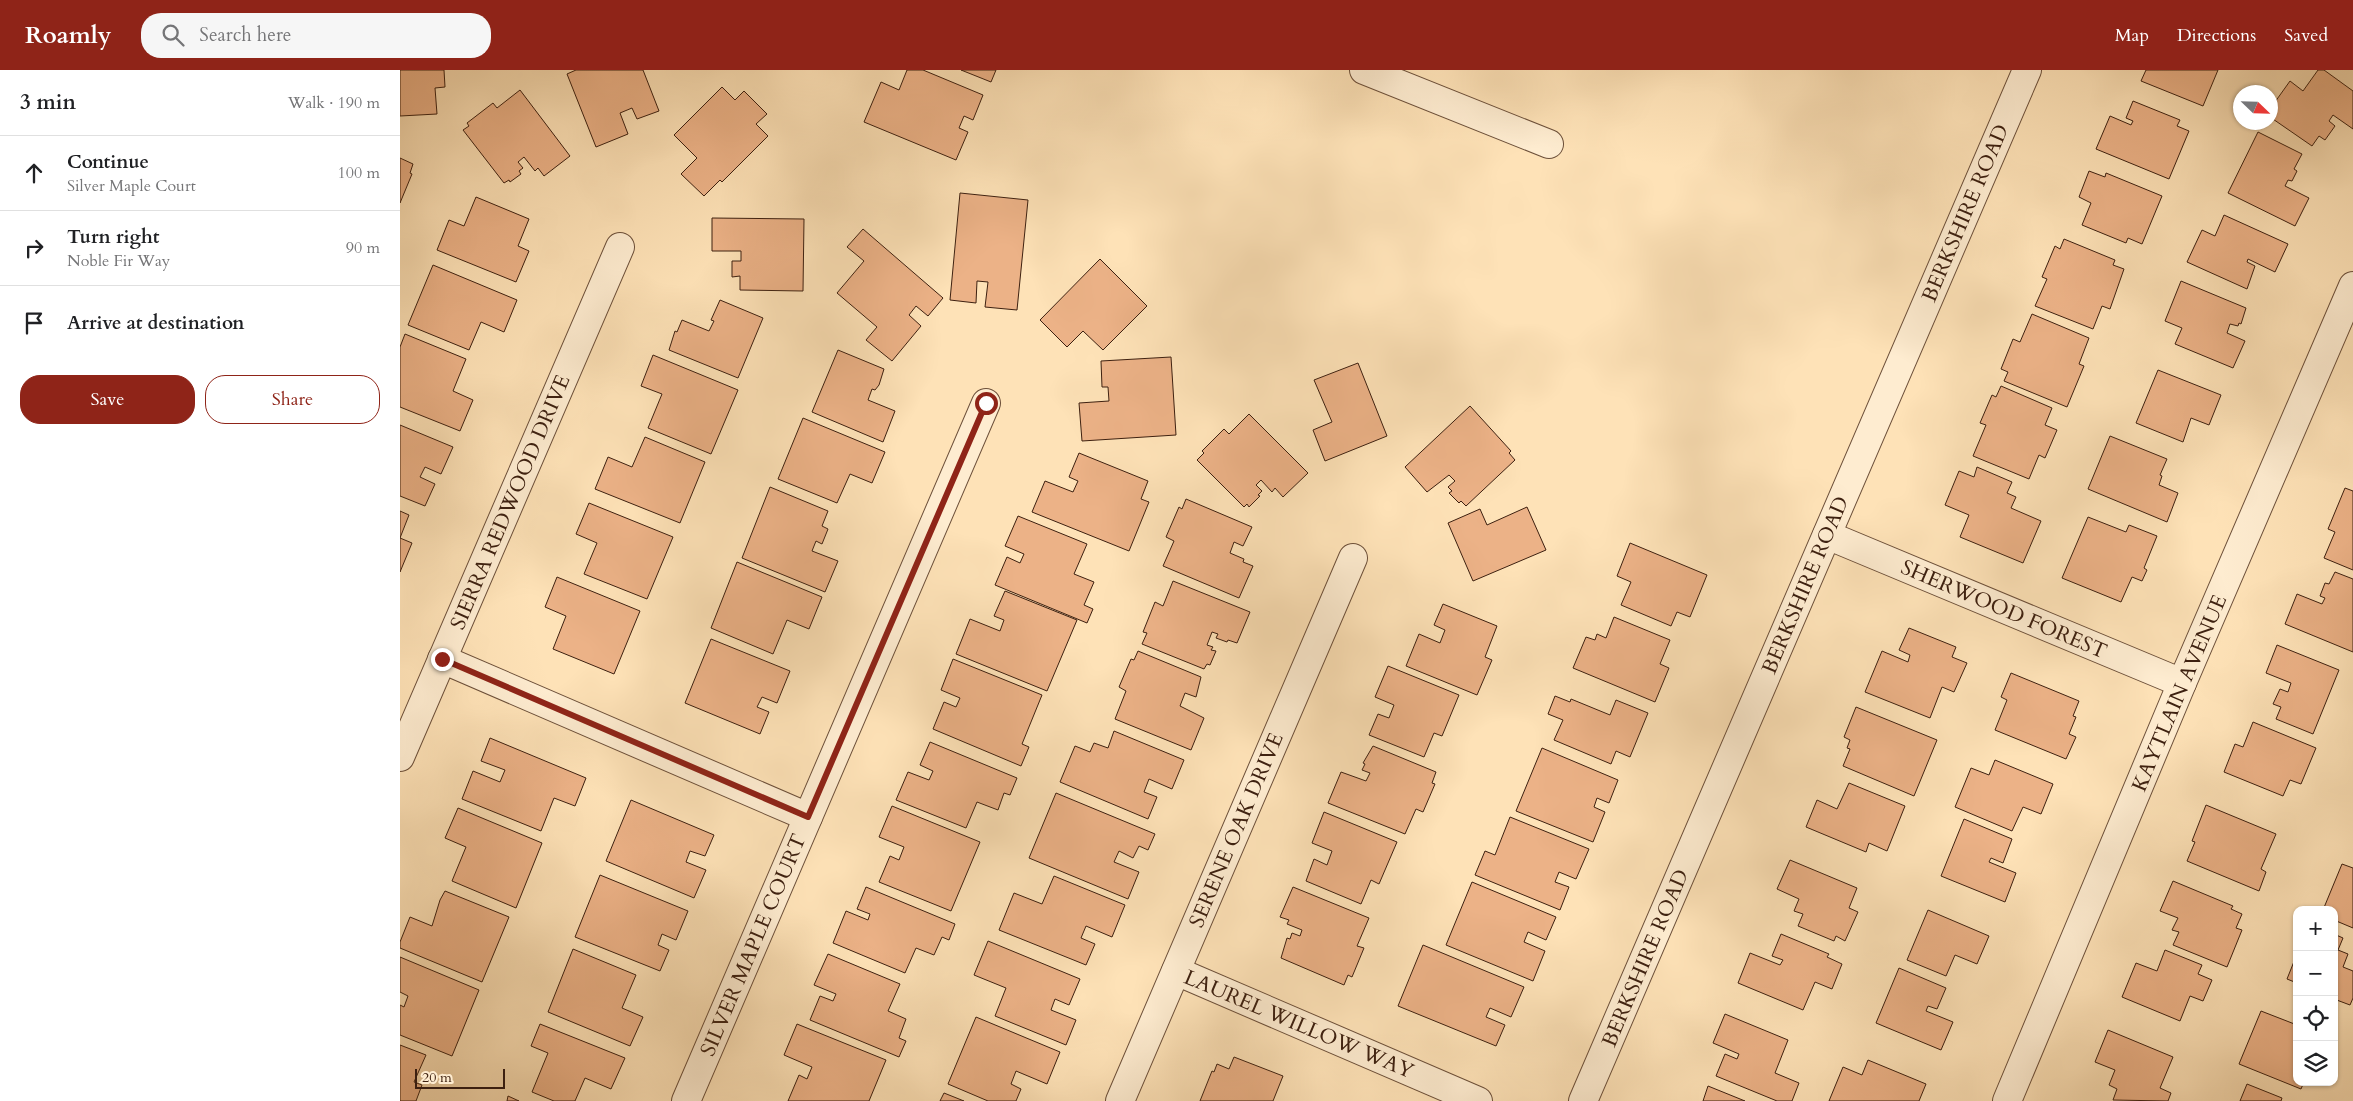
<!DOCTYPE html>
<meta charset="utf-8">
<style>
body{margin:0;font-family:Cardo,serif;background:#f6f6f6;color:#202124}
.controls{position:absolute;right:15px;bottom:15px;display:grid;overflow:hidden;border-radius:10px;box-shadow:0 1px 4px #0004}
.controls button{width:45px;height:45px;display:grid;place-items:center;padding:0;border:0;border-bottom:1px solid #e0e0e0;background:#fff;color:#202124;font:25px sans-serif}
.compass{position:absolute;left:1833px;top:15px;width:45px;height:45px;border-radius:50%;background:#fff;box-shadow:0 1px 4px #0004;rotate:113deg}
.scale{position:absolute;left:15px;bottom:12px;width:90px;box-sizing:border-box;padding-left:5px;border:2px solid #3d2010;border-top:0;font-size:14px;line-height:18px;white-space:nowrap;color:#3d2010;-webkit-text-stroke:4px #feecd0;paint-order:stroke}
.stop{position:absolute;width:15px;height:15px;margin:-11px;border:4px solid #8f2418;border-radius:50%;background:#fff}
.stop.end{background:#8f2418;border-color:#fff;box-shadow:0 1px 5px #0008}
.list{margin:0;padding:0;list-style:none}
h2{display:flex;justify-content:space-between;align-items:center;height:65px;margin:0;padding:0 20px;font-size:21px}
h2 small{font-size:16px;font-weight:400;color:#757577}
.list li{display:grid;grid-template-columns:32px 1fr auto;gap:15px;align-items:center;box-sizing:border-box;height:75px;padding:0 20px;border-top:1px solid #e0e0e0}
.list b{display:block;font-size:19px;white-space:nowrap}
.list p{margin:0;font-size:16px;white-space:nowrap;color:#757577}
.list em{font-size:16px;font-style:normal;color:#757577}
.actions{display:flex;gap:10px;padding:15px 20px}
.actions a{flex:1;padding:11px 0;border:1px solid #8f2418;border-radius:20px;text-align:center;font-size:18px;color:#8f2418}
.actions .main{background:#8f2418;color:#fff}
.icon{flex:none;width:28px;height:28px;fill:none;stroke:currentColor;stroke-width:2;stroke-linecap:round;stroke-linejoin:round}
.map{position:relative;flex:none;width:1953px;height:1031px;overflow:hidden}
header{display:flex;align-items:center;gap:30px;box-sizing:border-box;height:70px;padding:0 25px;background:#8f2418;color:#fff}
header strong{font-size:24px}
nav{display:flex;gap:28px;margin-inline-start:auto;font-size:18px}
.search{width:350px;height:45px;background:#f6f6f6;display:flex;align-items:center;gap:12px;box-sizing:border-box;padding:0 18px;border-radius:20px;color:#757577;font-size:19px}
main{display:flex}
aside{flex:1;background:#fff}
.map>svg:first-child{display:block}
.building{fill:#ecb287;stroke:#3d2010}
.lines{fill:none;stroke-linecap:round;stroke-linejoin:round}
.minor-casing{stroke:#6d503a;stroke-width:30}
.tertiary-casing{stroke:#6d503a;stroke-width:30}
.minor{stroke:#feecd0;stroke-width:28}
.tertiary{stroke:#feecd0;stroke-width:28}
.route{stroke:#8f2418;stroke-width:6}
.labels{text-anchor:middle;stroke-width:4;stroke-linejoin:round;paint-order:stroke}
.street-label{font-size:21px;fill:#3d2010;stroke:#feecd0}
</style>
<header>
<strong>Roamly</strong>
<div class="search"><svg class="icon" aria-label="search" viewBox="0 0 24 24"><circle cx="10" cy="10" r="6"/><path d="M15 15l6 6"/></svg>Search here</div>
<nav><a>Map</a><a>Directions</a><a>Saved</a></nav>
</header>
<main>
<aside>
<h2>3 min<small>Walk · 190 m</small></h2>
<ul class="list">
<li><svg class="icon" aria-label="ahead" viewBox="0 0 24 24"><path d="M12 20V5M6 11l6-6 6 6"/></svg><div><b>Continue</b><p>Silver Maple Court</p></div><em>100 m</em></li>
<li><svg class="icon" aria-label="right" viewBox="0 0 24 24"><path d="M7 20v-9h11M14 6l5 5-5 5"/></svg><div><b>Turn right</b><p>Noble Fir Way</p></div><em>90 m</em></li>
<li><svg class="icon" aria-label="arrive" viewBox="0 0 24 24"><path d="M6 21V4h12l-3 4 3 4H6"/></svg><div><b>Arrive at destination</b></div></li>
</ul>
<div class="actions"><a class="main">Save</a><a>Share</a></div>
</aside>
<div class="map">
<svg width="1953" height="1031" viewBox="0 0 1953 1031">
<rect width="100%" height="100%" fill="#fee2b7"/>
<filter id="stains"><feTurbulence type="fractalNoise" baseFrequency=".004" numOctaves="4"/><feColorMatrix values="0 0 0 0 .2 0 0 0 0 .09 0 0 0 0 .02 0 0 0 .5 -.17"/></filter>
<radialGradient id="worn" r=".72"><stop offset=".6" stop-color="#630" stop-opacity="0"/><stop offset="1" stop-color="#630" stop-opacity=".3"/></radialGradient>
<!-- building -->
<g class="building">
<path d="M0 0H44L45 17 35 18 37 44 0 46Z"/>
<path d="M176 0H243L259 41 237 49 232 38 220 43 228 64 196 77 167 4Z"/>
<path d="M507 0H523L583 25 573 50 564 46 559 58 568 62 556 90 464 52 481 12 499 20Z"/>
<path d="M561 0H596L591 12Z"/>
<path d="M1746 0H1818L1803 36 1741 11Z"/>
<path d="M1918 0H1924L1953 21V59L1933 45 1929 51 1935 56 1925 70 1919 66 1912 76 1870 47V39L1890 11 1903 21Z"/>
<path d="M322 17 335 30 344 21 367 44 356 54 368 66 322 112 320 110 304 126 281 104 297 88 274 65Z"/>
<path d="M120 20 170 86 144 106 138 98 135 101 124 87 118 92 123 98 119 101 121 104 110 112 109 110 104 113 63 60 69 56 67 53 93 33 97 38Z"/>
<path d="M1733 31 1780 50 1777 56 1789 61 1769 109 1696 79 1710 46 1731 55 1733 51 1726 48Z"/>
<path d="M1858 62 1902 84 1894 99 1897 101 1892 111 1888 110 1885 116 1909 128 1895 156 1828 123Z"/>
<path d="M0 88 13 94 10 103 12 104 0 133Z"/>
<path d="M1689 101 1705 107 1706 103 1762 126 1742 174 1728 168 1726 173 1682 155 1691 133 1679 127Z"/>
<path d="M560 123 628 130 617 240 585 237 588 212 577 211 576 233 550 230Z"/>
<path d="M76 127 129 149 118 176 129 181 116 212 37 180 49 150 64 156Z"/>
<path d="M1824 145 1888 174 1875 202 1848 189 1847 192 1855 196 1847 219 1787 192 1802 160 1815 166Z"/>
<path d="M312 148 404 149 403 221 340 220V206L332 207V191H341V181H312Z"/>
<path d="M463 159 543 228 528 246 516 236 509 245 521 256 492 291 466 270 477 257 437 223 464 191 447 177Z"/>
<path d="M1664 169 1715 190 1713 195 1724 199 1710 239 1702 236 1693 259 1635 236 1647 209 1642 207 1655 176 1660 179Z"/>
<path d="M700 189 747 236 703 280 683 261 667 277 640 250Z"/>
<path d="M33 195 117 230 104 262 81 252 69 280 8 255Z"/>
<path d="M1781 211 1846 238 1841 254 1839 253 1838 256 1830 254 1827 263 1845 271 1833 298 1775 274 1782 258 1765 251Z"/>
<path d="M320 230 363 248 338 308 269 280 275 261 277 262 282 250 309 261 314 251 311 250Z"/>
<path d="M1632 244 1689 268 1679 294 1684 296 1667 337 1604 311 1608 302 1601 299 1613 269 1620 272Z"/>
<path d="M5 264 66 289 53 321 73 330 60 361 0 337V277Z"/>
<path d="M438 280 484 299 479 315 475 320 472 319 468 330 495 341 483 372 412 342Z"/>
<path d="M253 285 338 320 311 384 248 358 262 324 241 316Z"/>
<path d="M771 287 776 365 682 371 679 333 709 331 708 317H702L701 291Z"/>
<path d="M958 293 987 366 925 391 913 360 932 352 914 310Z"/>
<path d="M1758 300 1821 325 1809 355 1791 348 1783 372 1736 353Z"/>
<path d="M1601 316 1652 338 1645 355 1657 360 1645 388 1639 385 1629 409 1573 386 1586 355 1580 353 1592 325 1596 327Z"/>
<path d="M1070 336 1111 381 1109 383 1115 390 1066 436 1061 431 1059 433 1049 423 1052 421 1048 417 1055 411 1049 405 1027 422 1005 397Z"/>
<path d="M849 344 908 403 883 427 875 418 872 422 861 410 856 415 862 421 858 425 860 426 849 437 847 434 844 437 797 390 804 383 802 381 824 359 829 364Z"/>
<path d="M403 348 485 382 472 413 450 404 437 433 378 409Z"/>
<path d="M0 355 53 377 41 404 25 397 20 407 35 414 25 436 0 426Z"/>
<path d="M1710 366 1767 389 1760 405 1762 406 1759 415 1778 423 1767 452 1688 419Z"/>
<path d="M245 367 305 392 280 453 195 419 208 387 232 397Z"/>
<path d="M679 383 748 411 741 429 749 432 729 481 632 442 645 411 673 422 678 411 669 407Z"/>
<path d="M1577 397 1612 412 1607 423 1616 427 1611 438 1641 451 1623 493 1560 467 1569 445 1545 435 1559 401 1574 407Z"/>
<path d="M370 417 428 441 422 456 428 459 422 474 416 471 412 481 438 491 425 522 342 488Z"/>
<path d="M1945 418 1953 421V500L1924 488 1935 462 1928 459Z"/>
<path d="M786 429 852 457 843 476 834 472 830 483 844 489 843 492 853 496 839 528 763 496 774 471 766 467 779 437 782 439Z"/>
<path d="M189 433 273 467 247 529 184 504 197 473 176 464Z"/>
<path d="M1127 437 1146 480 1073 511 1048 453 1080 439 1087 455Z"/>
<path d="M0 441 9 445 0 468Z"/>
<path d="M618 446 687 474 674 504 694 512 684 535 693 539 687 553 595 515 607 487 620 493 624 484 605 476Z"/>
<path d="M1688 447 1726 462 1729 455 1757 466 1744 498 1747 500 1742 511 1732 507 1721 532 1662 508Z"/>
<path d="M0 468 12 473 0 502Z"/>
<path d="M1230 473 1307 505 1290 547 1277 542 1271 556 1221 535 1231 512 1217 506Z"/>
<path d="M337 492 422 527 409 559 387 550 373 584 311 558Z"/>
<path d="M1935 502 1953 509V582L1885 554 1897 524 1922 534 1925 528 1920 526 1925 513 1929 514Z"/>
<path d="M157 507 240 541 214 604 153 579 166 546 145 537Z"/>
<path d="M773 511 850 542 837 573 828 570 827 572 816 568 818 564 812 562 807 575 813 577 811 580 816 581 810 595 807 594 804 599 742 574 747 563 743 562 755 532 763 536Z"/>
<path d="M605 521 677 550 647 621 556 584 570 549 600 561 604 550 594 546Z"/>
<path d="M1043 534 1097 556 1085 587 1092 590 1077 625 1006 596 1019 564 1040 573 1045 560 1034 555Z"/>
<path d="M1214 547 1270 570 1260 594 1269 598 1255 632 1173 598 1186 567 1195 570 1197 564 1206 568Z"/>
<path d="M1509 558 1556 577 1552 587 1567 593 1554 622 1542 617 1530 648 1465 622 1482 581 1508 592 1510 585 1499 580Z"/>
<path d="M311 569 390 601 377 633 362 627 357 637 369 642 360 664 285 633Z"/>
<path d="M1877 575 1939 600 1913 664 1876 649 1881 637 1873 634 1880 619 1888 622 1891 613 1866 603Z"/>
<path d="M738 581 801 607 796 627 785 623 780 636 804 648 791 680 715 649 726 621 719 617 731 589 734 590Z"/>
<path d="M553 589 642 625 622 674 629 677 621 696 533 659 544 632 556 637 560 628 541 620Z"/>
<path d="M988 596 1059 625 1042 666 1034 663 1024 687 969 665 978 644 989 648 994 635 975 627Z"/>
<path d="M1611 603 1679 631 1673 646 1676 647 1669 664 1676 667 1666 689 1595 660 1607 630 1601 627Z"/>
<path d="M1155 626 1170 632 1171 629 1210 645 1216 630 1248 643 1230 687 1216 681 1211 694 1154 670 1163 650 1148 644Z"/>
<path d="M1456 637 1537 670 1514 726 1443 696 1450 679 1447 678 1450 670 1444 667Z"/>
<path d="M1853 652 1916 678 1901 714 1890 710 1883 726 1824 702 1835 674 1843 677Z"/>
<path d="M714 661 784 690 772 719 749 709 744 722 757 727 748 749 660 712 675 676 690 682 694 673 708 678Z"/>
<path d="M90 668 186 708 175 736 154 728 141 761 62 729 73 701 100 712 105 700 81 691Z"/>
<path d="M530 672 617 708 610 725 604 723 598 740 577 732 566 758 496 730 508 702 529 710 533 701 520 695Z"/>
<path d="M973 676 1036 702 1032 713 1035 714 1023 742 1016 739 1005 764 928 733 941 702 966 711 970 703 962 700 965 694 963 693Z"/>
<path d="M1142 678 1218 710 1209 733 1197 728 1194 737 1205 742 1193 772 1116 741Z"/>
<path d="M1595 690 1653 714 1641 744 1623 737 1612 761 1555 737 1571 698 1589 705Z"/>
<path d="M1449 713 1505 736 1487 781 1469 773 1466 782 1406 757 1417 730 1437 739Z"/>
<path d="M656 723 755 764 748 780 739 776 733 788 719 781 714 792 739 802 728 829 629 788Z"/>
<path d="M231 730 314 765 305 786 290 781 286 792 306 800 294 828 206 791Z"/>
<path d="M1806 735 1876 764 1861 799 1866 802 1859 821 1787 791 1795 772 1792 771Z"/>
<path d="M492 736 580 772 551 841 479 812 490 786 499 790 504 777 479 767Z"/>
<path d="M58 738 142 773 116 838 52 811 66 777 45 768Z"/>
<path d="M924 742 997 772 979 814 971 810 961 834 906 811 914 789 927 795 932 781 912 773Z"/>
<path d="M1110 747 1189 779 1176 809 1159 802 1155 812 1169 817 1160 840 1075 805 1085 781 1095 785Z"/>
<path d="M1564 749 1612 769 1603 793 1591 788 1589 792 1616 803 1605 832 1541 806Z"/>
<path d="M1390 790 1457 818 1449 838 1458 842 1445 871 1436 866 1434 871 1398 856 1403 844 1394 841 1399 829 1377 819Z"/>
<path d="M1942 794 1953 798V858L1934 850V840H1923Z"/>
<path d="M200 805 288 841 276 870 262 864 258 875 269 880 260 901 175 867Z"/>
<path d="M654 806 725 835 712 867 686 856 681 868 695 874 686 895 599 860 614 823 642 834Z"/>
<path d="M1773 811 1833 836 1831 839 1842 844 1836 858 1842 860 1827 897 1773 875 1779 862 1772 860 1778 848 1760 841Z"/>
<path d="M1072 812 1156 847 1146 870 1128 862 1124 872 1145 881 1133 911 1046 875Z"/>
<path d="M466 817 555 854 549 870 542 867 534 885 516 878 505 903 433 873 446 841 468 850 470 844 457 839Z"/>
<path d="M893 817 969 848 957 876 964 878 952 907 948 905 944 915 881 888 887 868 890 869 892 863 900 866 902 860 887 854 889 850 880 847Z"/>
<path d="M45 821 109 847 82 912 0 878V872L10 847 32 856 40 830Z"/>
<path d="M1528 840 1589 866 1577 894 1555 885 1546 906 1507 890Z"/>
<path d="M1381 864 1429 884 1427 887 1442 894 1432 919 1415 912 1403 940 1338 913 1350 883 1380 895 1383 890 1372 886Z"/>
<path d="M1934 864 1943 868 1938 880 1948 884 1943 897 1953 901V928L1950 935 1934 929Z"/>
<path d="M588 871 680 909 669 935 655 929 651 940 676 950 666 975 595 946 606 918 574 905Z"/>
<path d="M1023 875 1124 917 1111 947 1090 938 1086 947 1105 955 1096 976 998 936Z"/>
<path d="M173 879 236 905 222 938 243 947 230 976 148 942Z"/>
<path d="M1765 880 1802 895 1798 904 1812 910 1803 931 1790 926 1780 951 1722 927 1736 893 1757 901Z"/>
<path d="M428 884 500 914 488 941 506 949 499 968 506 971 499 987 410 950 420 926 433 931 436 924 414 915Z"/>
<path d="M1897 884V913L1887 909Z"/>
<path d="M0 887 79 920 52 986 0 965V935L4 937 8 926 0 922Z"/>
<path d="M1499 898 1546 918 1537 939 1528 936 1526 941 1553 952 1541 980 1476 953Z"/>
<path d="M1861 941 1897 955V1012H1904L1901 1019 1839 994Z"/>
<path d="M1325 944 1388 970 1375 1003 1399 1013 1392 1031H1377L1316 1006 1325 984 1337 989 1339 984 1313 973Z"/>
<path d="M576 947 660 982 647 1014 616 1001 611 1014 621 1019 616 1031H588L548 1014Z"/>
<path d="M140 954 225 988 211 1019 185 1008 175 1031H154L132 1022 148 983 131 976Z"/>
<path d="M397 954 486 990 469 1031H388L399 1005 407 1009 412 997 384 985Z"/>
<path d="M1708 960 1773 987 1760 1018 1771 1023 1768 1031 1713 1030 1717 1019 1709 1015 1715 1000 1695 992Z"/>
<path d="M0 975 26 985 14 1012 22 1015 16 1031H0Z"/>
<path d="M834 987 883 1006 873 1031H800L812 1001 814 1002 817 994 829 999Z"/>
<path d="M1468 990 1526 1014 1519 1031H1429L1443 997 1462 1005Z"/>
<path d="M1847 1014 1882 1028 1881 1031H1840Z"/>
<path d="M1308 1016 1345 1031H1303Z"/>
<path d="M544 1023 564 1031H540Z"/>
<path d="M108 1026 119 1031H107Z"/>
</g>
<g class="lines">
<defs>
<g id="minor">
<path d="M964 0 1149 74"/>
<path d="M1427 465 1782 613"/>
<path d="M42 589 408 747"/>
<path d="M0 687 220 177"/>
<path d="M776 901 1078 1031"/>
<path d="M286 1031 586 333"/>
<path d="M720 1031 953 488"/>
<path d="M1607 1031 1782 613 1953 216"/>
</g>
<path id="tertiary" d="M1183 1031 1627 0"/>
</defs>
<!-- minor casing -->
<use href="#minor" class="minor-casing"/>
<!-- tertiary casing -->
<use href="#tertiary" class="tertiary-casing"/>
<!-- minor -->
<use href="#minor" class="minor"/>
<!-- tertiary -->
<use href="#tertiary" class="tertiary"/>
</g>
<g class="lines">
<!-- route -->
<path class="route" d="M42 589 408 747 586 333"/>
</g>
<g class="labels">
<!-- street labels -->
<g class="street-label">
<text transform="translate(1565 143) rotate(-67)" y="7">BERKSHIRE ROAD</text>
<text transform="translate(110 432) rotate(-67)" y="7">SIERRA REDWOOD DRIVE</text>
<text transform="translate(1405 515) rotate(-67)" y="7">BERKSHIRE ROAD</text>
<text transform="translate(1604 539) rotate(23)" y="7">SHERWOOD FOREST</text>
<text transform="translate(1779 623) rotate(-67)" y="7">KAYTLAIN AVENUE</text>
<text transform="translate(836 760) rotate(-67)" y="7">SERENE OAK DRIVE</text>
<text transform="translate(353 875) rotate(-67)" y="7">SILVER MAPLE COURT</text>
<text transform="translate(1245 888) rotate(-67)" y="7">BERKSHIRE ROAD</text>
<text transform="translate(899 954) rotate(23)" y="7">LAUREL WILLOW WAY</text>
</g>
</g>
<rect width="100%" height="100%" filter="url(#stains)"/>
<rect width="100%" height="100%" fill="url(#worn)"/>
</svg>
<div class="controls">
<button>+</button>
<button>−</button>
<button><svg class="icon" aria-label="locate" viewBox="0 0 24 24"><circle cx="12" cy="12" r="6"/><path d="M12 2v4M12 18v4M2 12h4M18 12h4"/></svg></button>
<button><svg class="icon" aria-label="layers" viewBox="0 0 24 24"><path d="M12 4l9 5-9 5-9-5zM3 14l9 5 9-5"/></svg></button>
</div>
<svg class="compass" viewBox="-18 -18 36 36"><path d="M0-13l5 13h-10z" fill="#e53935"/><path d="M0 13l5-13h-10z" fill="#757577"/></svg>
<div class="scale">20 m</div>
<div class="stop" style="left:586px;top:333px"></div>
<div class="stop end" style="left:42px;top:589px"></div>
</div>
</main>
